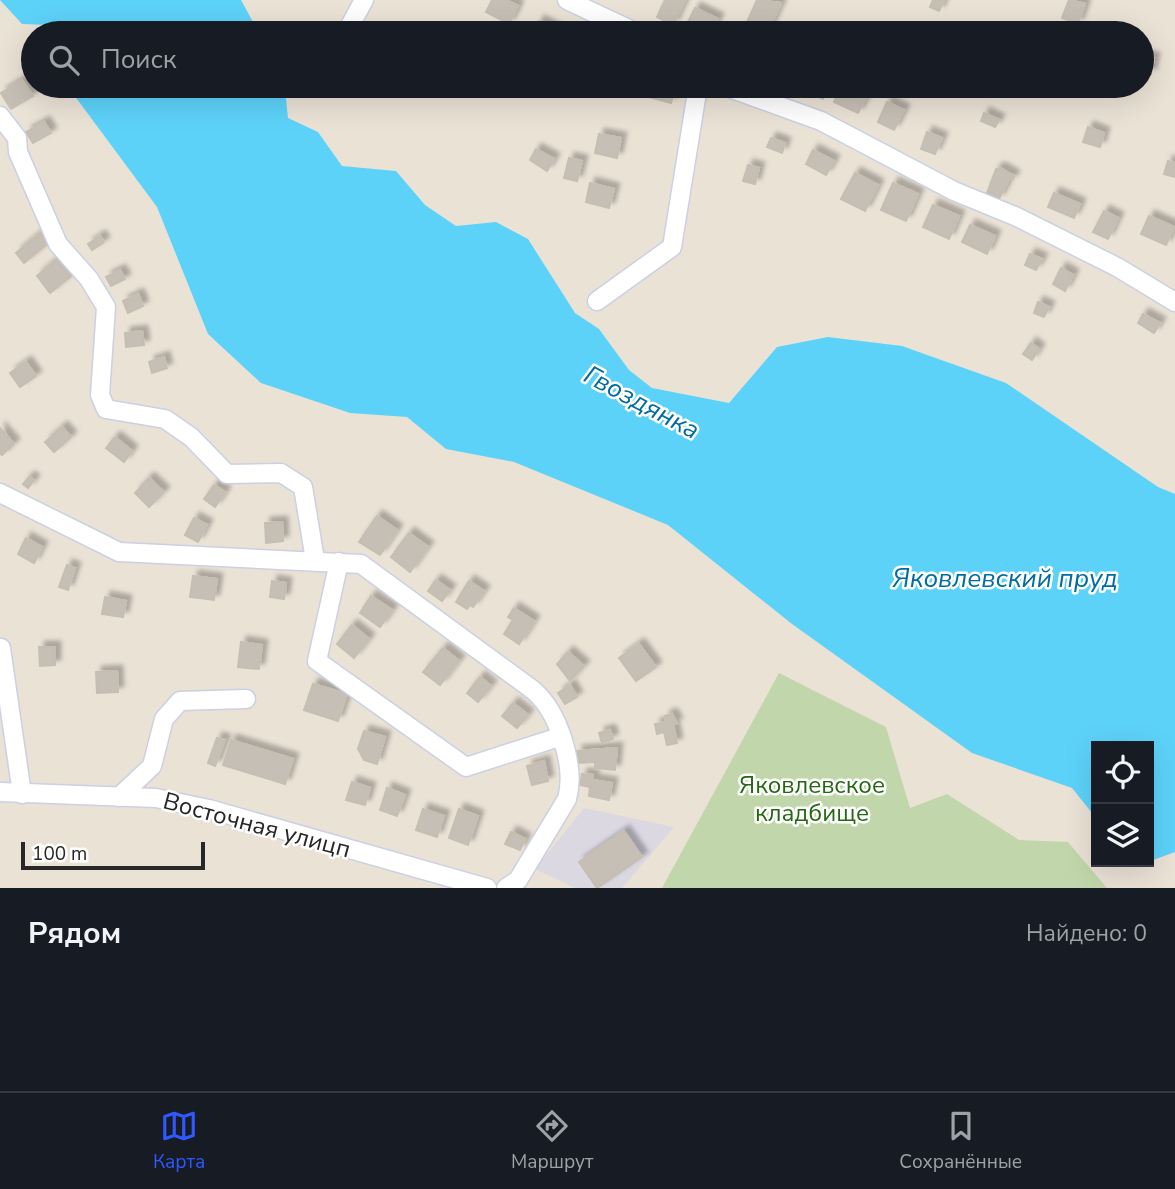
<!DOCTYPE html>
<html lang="ru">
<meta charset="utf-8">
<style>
body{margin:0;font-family:"Nunito Sans",sans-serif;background:#20242c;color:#f1f3f6}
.controls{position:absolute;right:21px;bottom:21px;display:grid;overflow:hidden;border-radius:0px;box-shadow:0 7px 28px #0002}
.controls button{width:63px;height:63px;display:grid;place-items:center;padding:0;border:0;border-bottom:2px solid #363941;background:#171b24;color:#f1f3f6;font:35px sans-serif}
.scale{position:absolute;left:21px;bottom:18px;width:184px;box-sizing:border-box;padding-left:7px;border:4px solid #272727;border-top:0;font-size:19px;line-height:24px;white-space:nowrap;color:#272727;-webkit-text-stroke:5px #fff;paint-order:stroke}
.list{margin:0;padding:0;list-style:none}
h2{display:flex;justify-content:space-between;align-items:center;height:91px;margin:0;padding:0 28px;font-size:30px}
h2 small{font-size:23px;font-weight:400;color:#9ea1a6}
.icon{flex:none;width:38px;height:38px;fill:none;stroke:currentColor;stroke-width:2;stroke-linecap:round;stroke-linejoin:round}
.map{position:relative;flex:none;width:1175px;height:888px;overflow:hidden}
.search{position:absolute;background:#171b24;box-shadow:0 7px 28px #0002;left:21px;right:21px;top:21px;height:77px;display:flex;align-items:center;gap:18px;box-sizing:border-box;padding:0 24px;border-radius:38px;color:#9ea1a6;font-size:26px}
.sheet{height:203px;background:#171b24}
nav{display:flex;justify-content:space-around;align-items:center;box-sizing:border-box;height:98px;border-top:2px solid #363941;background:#171b24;font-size:19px;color:#9ea1a6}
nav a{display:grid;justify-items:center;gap:4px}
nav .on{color:#2f59ff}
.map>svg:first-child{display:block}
.industrial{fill:#dbd8e2}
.cemetery{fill:#c1d7ab}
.water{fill:#5dd2f9}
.building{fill:#c6bfb6;stroke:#c6beb0;stroke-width:2;filter:url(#shadow)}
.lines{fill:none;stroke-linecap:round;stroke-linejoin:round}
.minor-casing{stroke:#cbd0e2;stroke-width:21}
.minor{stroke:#fff;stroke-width:18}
.labels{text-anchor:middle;stroke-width:5;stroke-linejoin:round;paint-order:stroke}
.park-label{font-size:24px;fill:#256812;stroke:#fff}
.street-label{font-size:24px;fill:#272727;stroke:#fff}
.water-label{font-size:26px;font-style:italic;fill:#016ca0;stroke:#fff}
</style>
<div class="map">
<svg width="1175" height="888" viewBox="0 0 1175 888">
<defs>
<filter id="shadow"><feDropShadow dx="5.5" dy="-5.5" stdDeviation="2" flood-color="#0004"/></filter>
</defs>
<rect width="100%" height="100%" fill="#ebe2d6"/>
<!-- industrial -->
<path class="industrial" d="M584 808 674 827 622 888H575L535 869Z"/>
<!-- cemetery -->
<path class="cemetery" d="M779 673 886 727 910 808 947 794 1019 840 1068 842 1107 888H662Z"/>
<!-- water -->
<g class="water">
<path d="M0 0H241L259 33H55L48 25 22 24Z"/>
<path d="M72 86H254L246 96 285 89 288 118 318 132 342 166 396 171 425 205 456 226 496 222 528 239 575 313 599 329 629 370 652 388 729 403 777 347 828 337 902 346 1006 383 1158 487 1175 494V852L1134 867 1130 862H1149V746H1096V818L1072 788 972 753 792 624 668 525 514 462 446 449 407 417 350 413 261 383 208 334 157 207 71 91Z"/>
</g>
<!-- building -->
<g class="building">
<path d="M492 0H506L518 6 509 24 486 12Z"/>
<path d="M665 0H685L673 25 657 17Z"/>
<path d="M757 0 781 3 767 33H742Z"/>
<path d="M933 0H944L939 11 930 7Z"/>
<path d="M1069 0 1085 4 1078 24 1062 18Z"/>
<path d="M695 8 718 19 711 33 684 30Z"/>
<path d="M539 21 563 33H533Z"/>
<path d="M1142 56 1154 58 1151 74 1142 72Z"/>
<path d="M22 80 33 96 11 109 1 93Z"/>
<path d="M652 86H676L671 103 649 97Z"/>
<path d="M814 86H829L823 99 811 93Z"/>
<path d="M841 86 867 95 858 113 834 102Z"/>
<path d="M980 86H1003L999 96Z"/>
<path d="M887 102 904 110 894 130 878 122Z"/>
<path d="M984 113 999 120 995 127 981 121Z"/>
<path d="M44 122 51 133 33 143 26 132Z"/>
<path d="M1088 127 1104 133 1100 147 1083 142Z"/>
<path d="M927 132 942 138 935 154 921 149Z"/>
<path d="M599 134 621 138 617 158 595 153Z"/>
<path d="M771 138 785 143 782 153 767 147Z"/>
<path d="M536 149 554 159 547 171 530 160Z"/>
<path d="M813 150 834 161 826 175 806 164Z"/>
<path d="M569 158 582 161 577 181 564 178Z"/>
<path d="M1168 161 1175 163V177L1164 174Z"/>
<path d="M748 165 759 168 755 184 743 181Z"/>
<path d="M1000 168 1014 176 1012 180 1009 179 999 199 987 193 996 169Z"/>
<path d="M855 173 878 185 865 211 841 199Z"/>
<path d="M590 183 614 189 609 208 586 202Z"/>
<path d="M893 183 918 194 906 221 881 210Z"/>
<path d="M1054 193 1080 204 1074 218 1048 207Z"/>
<path d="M933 205 959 216 949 239 923 227Z"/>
<path d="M1104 211 1118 218 1108 239 1093 232Z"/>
<path d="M1149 216 1174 227 1166 245 1141 234Z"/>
<path d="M970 225 995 236 987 254 962 242Z"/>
<path d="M40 233 48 243 24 263 16 253Z"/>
<path d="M100 236 104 242 92 250 88 244Z"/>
<path d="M1030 254 1042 259 1036 270 1025 265Z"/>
<path d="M57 259 71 276 50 293 37 276Z"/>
<path d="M1061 268 1073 275 1065 291 1053 284Z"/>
<path d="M120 270 125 279 111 286 106 277Z"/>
<path d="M138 294 143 306 128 313 123 301Z"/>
<path d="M1038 302 1049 307 1044 317 1034 313Z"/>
<path d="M1143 314 1160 323 1154 333 1138 323Z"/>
<path d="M142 331 144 345 126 347 125 333Z"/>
<path d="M1031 343 1039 349 1032 360 1023 354Z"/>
<path d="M164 357 167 368 152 373 149 362Z"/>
<path d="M26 362 36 376 20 387 10 373Z"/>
<path d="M62 427 71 437 54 452 45 442Z"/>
<path d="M0 428 14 444 2 455 0 453Z"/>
<path d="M115 437 132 451 124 462 106 448Z"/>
<path d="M29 477 34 480 28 488 23 484Z"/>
<path d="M149 478 164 492 149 507 135 493Z"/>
<path d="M214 485 225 492 215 507 204 499Z"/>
<path d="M377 516 397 530 380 555 359 542Z"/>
<path d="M194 518 207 525 198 542 185 535Z"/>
<path d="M282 522 283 541 266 543 265 523Z"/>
<path d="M409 533 428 547 410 572 391 557Z"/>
<path d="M26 538 42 547 34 563 18 554Z"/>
<path d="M67 565 75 568 68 590 59 587Z"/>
<path d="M193 576 217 579 214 600 190 597Z"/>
<path d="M436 580 450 590 442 601 428 591Z"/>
<path d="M272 581 286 583 284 599 270 597Z"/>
<path d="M469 581 484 591 473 607 470 605 467 609 456 602Z"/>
<path d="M371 596 392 610 380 627 360 613Z"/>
<path d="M105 597 126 601 123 617 102 614Z"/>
<path d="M514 608 534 621 519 644 504 634 513 620 508 617Z"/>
<path d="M352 625 369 639 354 658 337 644Z"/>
<path d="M241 642 262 645 259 669 238 667Z"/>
<path d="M639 644 656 667 636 681 619 658Z"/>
<path d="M39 647H55V665L40 666Z"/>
<path d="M443 648 459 661 440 685 423 672Z"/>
<path d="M568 652 584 666 570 681 557 664Z"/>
<path d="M117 671 118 692 97 693 96 672Z"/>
<path d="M480 677 491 686 478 702 467 693Z"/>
<path d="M313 684 347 694 338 721 304 710Z"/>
<path d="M570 685 577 697 565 704 558 693Z"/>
<path d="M513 703 528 715 517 728 502 716Z"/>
<path d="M672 714 677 723 673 724 677 743 667 745 664 732 657 734 655 724 666 722 665 716Z"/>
<path d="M610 730 613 739 602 743 599 733Z"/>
<path d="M364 731 385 737 377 764 364 760 358 749Z"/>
<path d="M217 738 225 740 215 766 208 763Z"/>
<path d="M231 740 293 759 285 784 223 765Z"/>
<path d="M617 748 615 770 595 768V762L579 763 577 751Z"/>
<path d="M544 761 548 781 532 785 527 766Z"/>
<path d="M582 774 593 775V780L612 783 609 800 589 796 590 787 580 785Z"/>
<path d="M352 782 370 788 365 805 346 800Z"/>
<path d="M387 788 405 795 397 816 380 810Z"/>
<path d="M423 809 444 816 437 837 416 830Z"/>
<path d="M459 809 478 816 468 845 449 838Z"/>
<path d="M624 831 642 857 597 888 579 862Z"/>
<path d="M511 832 525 839 520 850 505 844Z"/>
</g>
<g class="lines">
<defs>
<g id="minor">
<path d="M567 0 637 33"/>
<path d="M346 33 364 0"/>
<path d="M724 86 821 121 954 191 1017 217 1117 267 1175 302"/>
<path d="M0 116 17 138 18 152 58 244 89 279 106 307 100 395 106 409 165 419 191 437 227 474 281 473 303 487 315 560"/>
<path d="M597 301 672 247 698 86"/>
<path d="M0 493 119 552 361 564 533 690C559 712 576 767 567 799L518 880 506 888"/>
<path d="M339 562 317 661 466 767 559 737"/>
<path d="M1 648 22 794"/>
<path d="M0 792 156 798 209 809 487 888"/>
<path d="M119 797 152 766 164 719 180 701 246 699"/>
</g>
</defs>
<!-- minor casing -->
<use href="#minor" class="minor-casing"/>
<!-- minor -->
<use href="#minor" class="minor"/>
</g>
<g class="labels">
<!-- park labels -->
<g class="park-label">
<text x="812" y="793">Яковлевское<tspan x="812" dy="28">кладбище</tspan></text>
</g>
<!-- street labels -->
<g class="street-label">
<text transform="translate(257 825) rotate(15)" y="8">Восточная улицп</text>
</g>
<!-- water labels -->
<g class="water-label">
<text transform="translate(642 402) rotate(28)" y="9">Гвоздянка</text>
<text x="1005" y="587">Яковлевский пруд</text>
</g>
</g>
</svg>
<div class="controls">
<button><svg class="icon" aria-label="locate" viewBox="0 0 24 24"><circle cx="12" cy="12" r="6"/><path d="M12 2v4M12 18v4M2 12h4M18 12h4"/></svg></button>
<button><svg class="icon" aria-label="layers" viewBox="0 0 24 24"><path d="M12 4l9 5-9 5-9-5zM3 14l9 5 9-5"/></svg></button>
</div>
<div class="scale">100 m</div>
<div class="search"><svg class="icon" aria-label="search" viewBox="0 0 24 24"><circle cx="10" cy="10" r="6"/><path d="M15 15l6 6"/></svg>Поиск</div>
</div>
<section class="sheet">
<h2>Рядом<small>Найдено: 0</small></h2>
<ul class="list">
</ul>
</section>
<nav>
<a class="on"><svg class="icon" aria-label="map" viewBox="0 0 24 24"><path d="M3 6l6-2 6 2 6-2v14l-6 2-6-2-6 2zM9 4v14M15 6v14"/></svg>Карта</a>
<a><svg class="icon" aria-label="directions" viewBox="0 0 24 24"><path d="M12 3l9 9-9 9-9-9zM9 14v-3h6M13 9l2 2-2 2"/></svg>Маршрут</a>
<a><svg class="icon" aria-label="saved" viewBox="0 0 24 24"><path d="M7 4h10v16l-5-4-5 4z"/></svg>Сохранённые</a>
</nav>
